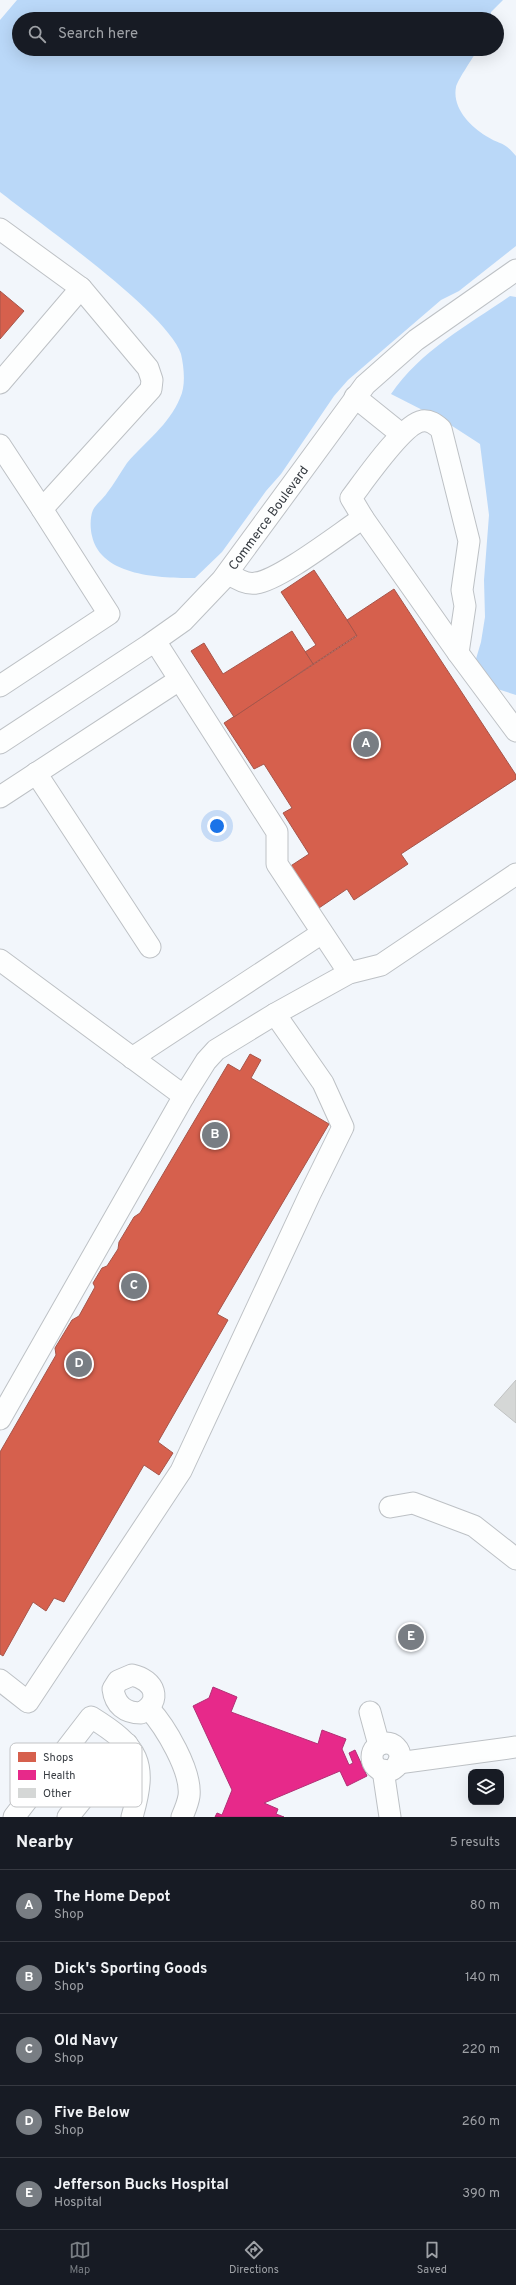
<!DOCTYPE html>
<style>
body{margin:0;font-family:Overpass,sans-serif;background:#20242c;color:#f1f3f6}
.controls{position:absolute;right:12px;bottom:12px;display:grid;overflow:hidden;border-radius:8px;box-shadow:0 4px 16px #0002}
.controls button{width:36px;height:36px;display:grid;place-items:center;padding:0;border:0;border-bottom:1px solid #363941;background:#171b24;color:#f1f3f6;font:20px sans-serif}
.you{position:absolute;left:217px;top:826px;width:14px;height:14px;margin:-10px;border:3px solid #fff;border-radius:50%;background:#1a73e8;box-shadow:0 0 0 6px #1a73e833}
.badge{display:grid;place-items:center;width:26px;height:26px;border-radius:50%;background:#787d83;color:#fff;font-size:13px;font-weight:700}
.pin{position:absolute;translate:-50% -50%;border:2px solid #fff;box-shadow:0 1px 4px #0006}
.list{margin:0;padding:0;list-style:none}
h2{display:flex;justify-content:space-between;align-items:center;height:52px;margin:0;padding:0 16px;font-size:17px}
h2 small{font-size:13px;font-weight:400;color:#9ea1a6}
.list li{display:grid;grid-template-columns:26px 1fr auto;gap:12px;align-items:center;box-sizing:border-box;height:72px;padding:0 16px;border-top:1px solid #363941}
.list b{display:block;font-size:15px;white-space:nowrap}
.list p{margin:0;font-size:13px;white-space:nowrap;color:#9ea1a6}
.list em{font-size:13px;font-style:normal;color:#9ea1a6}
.icon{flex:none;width:22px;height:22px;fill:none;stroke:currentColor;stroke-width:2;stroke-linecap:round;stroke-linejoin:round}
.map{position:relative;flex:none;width:516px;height:1817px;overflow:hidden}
.search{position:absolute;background:#171b24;box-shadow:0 4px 16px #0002;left:12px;right:12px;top:12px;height:44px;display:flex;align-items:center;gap:10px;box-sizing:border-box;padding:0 14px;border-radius:22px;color:#9ea1a6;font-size:15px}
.sheet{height:412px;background:#171b24}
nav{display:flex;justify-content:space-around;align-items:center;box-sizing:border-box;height:56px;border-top:1px solid #363941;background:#171b24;font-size:11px;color:#9ea1a6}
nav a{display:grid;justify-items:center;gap:2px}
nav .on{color:#787d83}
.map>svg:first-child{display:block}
.forest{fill:#bad8f8}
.shops{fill:#d6604d;stroke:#a6554a}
.health{fill:#e7298a;stroke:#b22f74}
.building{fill:#d5d7d6;stroke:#c0c2c2}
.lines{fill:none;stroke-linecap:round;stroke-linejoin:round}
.minor-casing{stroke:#bdc1c5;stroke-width:23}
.minor{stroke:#fdfefe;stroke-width:21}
.labels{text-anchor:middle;stroke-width:4;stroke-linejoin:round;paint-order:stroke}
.street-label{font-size:13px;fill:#373c42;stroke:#fff}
.key{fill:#fff;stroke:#c3c4c6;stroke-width:1}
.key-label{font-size:11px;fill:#373c42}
</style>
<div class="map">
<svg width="516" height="1817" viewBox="0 0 516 1817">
<rect width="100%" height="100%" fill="#f2f6fb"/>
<!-- forest -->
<g class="forest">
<path d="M17 0H503L491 12V19H19V49H478C473 58 458 79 456 87 452 108 470 126 486 136 500 145 504 141 516 156V246L459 291 441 300 348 380 334 396 281 474 266 491 222 552 195 578C162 578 101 577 92 536 90 528 90 517 93 510 96 504 103 499 107 493 114 484 120 473 127 463 145 442 169 425 180 398 186 386 184 367 181 354 168 313 38 222 0 192V20Z"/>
<path d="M510 296 516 297V695L482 684 473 669 481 642 485 617 484 580 489 515 480 444 446 422 391 394C420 351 468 325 510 296Z"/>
</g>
<!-- shops -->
<g class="shops">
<path d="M0 291 24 311 0 339Z"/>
<path d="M314 570 357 635 313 664 305 652 316 645 281 592Z"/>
<path d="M394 589 516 775V779L401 854 408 864 354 900 347 889 316 910 289 867 309 854 283 813 292 808 264 764 254 769 224 723 357 636 347 620Z"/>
<path d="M292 631 313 664 234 717 191 651 204 643 223 674Z"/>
<path d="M250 1054 261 1060 251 1078 329 1124 217 1314 228 1320 158 1442 173 1453 159 1475 144 1465 64 1602 54 1598 46 1611 33 1602 3 1656 0 1654V1452L56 1355 55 1348 72 1320 79 1316 95 1287 93 1283 102 1268 107 1266 118 1249 119 1242 134 1217 140 1213 228 1064 240 1071Z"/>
</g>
<!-- health -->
<path class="health" d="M213 1687 237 1697 231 1712 318 1744 322 1730 346 1739 342 1749 349 1765 353 1763 349 1753 355 1750 367 1776 347 1786 340 1771 264 1803 278 1809 276 1814 284 1817H215L217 1813 222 1815 232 1790 193 1706 209 1698Z"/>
<!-- building -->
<path class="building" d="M516 1380V1423L494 1405Z"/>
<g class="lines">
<defs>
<g id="minor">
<path d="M0 229 81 288 0 383"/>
<path d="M355 397 401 434"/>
<path d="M0 445 42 509"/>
<path d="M363 518 351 498C364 481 403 424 422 421 430 420 435 424 441 429L469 541 462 590 465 606 458 653"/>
<path d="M228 573C235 578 247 585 256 583 280 580 340 533 363 518L458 653 516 731"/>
<path d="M155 641 277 832V864L349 973"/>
<path d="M0 686 109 614 42 509 151 389 152 380 148 368 81 288"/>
<path id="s1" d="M0 743 149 645 183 621 222 580 365 385 416 340 516 270"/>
<path d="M36 773 150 947"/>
<path d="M0 797 179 680"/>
<path d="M0 960 184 1096"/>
<path d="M132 1058 322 933"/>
<path d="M0 1419 184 1096 206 1061 216 1050 275 1014"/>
<path d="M390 1507 413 1503 474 1526 516 1559"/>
<path d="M132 1675C155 1680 163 1701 141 1713 125 1713 115 1705 113 1689L118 1681Z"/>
<path d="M0 1680 28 1702 181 1471 310 1194 343 1127 323 1083 275 1014 349 973 381 965 516 874"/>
<path d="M149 1709C165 1726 192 1771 189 1796 188 1803 185 1810 182 1817"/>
<path d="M370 1712 379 1745"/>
<circle cx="386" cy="1757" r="14"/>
<path d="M398 1763 516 1747"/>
<path d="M383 1770 390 1817"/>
<path d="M14 1817 91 1717C139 1747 148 1762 132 1817"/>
<path d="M68 1817 127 1744"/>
</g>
</defs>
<!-- minor casing -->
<use href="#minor" class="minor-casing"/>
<!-- minor -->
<use href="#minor" class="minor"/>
</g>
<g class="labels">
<!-- street labels -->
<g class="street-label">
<text dy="5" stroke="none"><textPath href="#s1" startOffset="354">Commerce Boulevard</textPath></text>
</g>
</g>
<!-- legend -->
<rect x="10" y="1743" width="132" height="64" rx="6" class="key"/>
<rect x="18" y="1752" width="18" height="10" fill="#d6604d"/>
<rect x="18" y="1770" width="18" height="10" fill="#e7298a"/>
<rect x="18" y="1788" width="18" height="10" fill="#d5d7d6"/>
<g class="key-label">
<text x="43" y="1761">Shops</text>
<text x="43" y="1779">Health</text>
<text x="43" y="1797">Other</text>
</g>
</svg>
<div class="controls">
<button><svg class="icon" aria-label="layers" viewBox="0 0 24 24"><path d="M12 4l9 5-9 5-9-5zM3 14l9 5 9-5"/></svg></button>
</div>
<div class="you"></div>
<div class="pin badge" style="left:366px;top:744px">A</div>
<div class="pin badge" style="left:215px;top:1135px">B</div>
<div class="pin badge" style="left:134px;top:1286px">C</div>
<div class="pin badge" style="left:79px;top:1364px">D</div>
<div class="pin badge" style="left:411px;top:1637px">E</div>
<div class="search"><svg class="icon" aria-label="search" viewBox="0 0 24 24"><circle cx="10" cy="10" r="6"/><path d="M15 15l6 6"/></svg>Search here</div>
</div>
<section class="sheet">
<h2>Nearby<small>5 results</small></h2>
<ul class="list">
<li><span class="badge">A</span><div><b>The Home Depot</b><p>Shop</p></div><em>80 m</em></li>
<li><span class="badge">B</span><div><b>Dick's Sporting Goods</b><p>Shop</p></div><em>140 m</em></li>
<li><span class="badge">C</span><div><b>Old Navy</b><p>Shop</p></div><em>220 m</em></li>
<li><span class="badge">D</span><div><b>Five Below</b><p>Shop</p></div><em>260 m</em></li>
<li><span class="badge">E</span><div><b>Jefferson Bucks Hospital</b><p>Hospital</p></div><em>390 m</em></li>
</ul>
</section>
<nav>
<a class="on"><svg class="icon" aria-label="map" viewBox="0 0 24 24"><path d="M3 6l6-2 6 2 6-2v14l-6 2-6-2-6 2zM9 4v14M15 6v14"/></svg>Map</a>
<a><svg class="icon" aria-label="directions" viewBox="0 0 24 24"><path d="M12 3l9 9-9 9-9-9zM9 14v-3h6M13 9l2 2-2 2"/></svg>Directions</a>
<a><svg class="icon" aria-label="saved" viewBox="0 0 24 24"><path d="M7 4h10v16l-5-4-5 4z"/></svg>Saved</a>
</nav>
